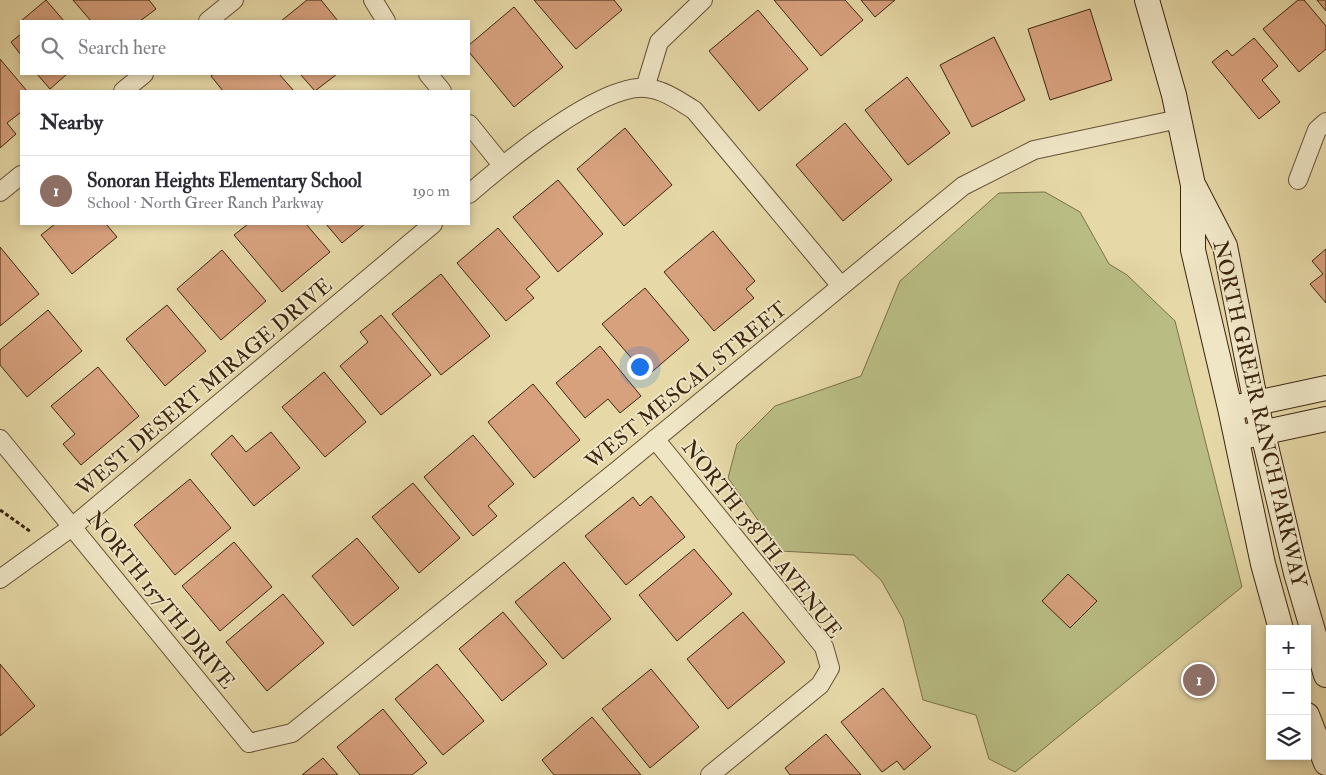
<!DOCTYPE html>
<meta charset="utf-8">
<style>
body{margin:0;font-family:"IM FELL Double Pica",serif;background:#f7f7f7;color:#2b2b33}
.controls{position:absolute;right:15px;bottom:15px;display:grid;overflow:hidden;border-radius:0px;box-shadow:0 2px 8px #0003}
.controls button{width:45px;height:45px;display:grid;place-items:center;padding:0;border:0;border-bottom:1px solid #e1e1e2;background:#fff;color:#2b2b33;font:25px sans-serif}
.you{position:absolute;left:639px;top:366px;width:18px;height:18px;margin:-12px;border:4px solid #fff;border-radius:50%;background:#1a73e8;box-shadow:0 0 0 8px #1a73e833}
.badge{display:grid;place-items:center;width:32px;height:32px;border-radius:50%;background:#8f2418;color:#fff;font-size:16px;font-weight:700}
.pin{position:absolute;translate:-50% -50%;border:2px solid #fff;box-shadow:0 1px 5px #0006}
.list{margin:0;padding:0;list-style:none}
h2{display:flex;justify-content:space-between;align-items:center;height:65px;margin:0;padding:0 20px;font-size:21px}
h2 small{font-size:16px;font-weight:400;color:#7c7c81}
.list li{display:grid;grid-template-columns:32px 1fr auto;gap:15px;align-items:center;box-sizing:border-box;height:70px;padding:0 20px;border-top:1px solid #e1e1e2}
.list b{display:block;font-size:19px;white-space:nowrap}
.list p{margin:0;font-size:16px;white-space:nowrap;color:#7c7c81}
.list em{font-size:16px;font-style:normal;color:#7c7c81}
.icon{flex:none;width:28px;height:28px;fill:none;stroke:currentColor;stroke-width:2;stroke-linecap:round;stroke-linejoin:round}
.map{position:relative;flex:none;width:1326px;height:775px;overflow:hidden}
.search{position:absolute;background:#fff;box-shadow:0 2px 8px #0003;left:20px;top:20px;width:450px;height:55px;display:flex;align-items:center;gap:12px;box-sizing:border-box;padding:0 18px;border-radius:0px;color:#7c7c81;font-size:19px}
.panel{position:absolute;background:#fff;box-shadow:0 2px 8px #0003;left:20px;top:90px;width:450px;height:135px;border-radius:0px}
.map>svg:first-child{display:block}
.green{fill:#b9bd84;stroke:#7a704a}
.building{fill:#d7a17e;stroke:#3c240f}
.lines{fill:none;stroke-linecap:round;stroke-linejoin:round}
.street-casing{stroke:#665135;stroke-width:20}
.secondary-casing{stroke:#3c240f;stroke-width:26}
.path{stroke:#3c240f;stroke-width:3;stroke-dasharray:4 2.5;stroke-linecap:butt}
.street{stroke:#efe6c6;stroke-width:18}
.secondary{stroke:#efe6c6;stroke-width:24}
.labels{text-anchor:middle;stroke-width:4;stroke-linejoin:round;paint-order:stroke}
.street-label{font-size:21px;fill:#3c240f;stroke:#efe6c6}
</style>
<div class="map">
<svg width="1326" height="775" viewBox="0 0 1326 775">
<rect width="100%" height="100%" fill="#e6d8a7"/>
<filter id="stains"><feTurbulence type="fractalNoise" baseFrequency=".004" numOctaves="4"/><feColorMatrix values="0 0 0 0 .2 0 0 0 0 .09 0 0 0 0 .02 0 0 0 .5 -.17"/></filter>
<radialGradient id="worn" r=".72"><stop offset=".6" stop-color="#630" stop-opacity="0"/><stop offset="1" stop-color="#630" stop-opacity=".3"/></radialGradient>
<!-- green -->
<path class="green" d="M1045 192 1080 212 1109 264 1127 275 1175 321 1242 587 1015 772 989 759 976 715 923 700 903 619 881 580 854 555 780 551 728 478 737 444 775 406 861 376 900 281 999 193Z"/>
<!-- building -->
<g class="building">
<path d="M46 0 64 21H21Z"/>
<path d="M73 0H149L156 9 140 21H91Z"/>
<path d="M307 0H321L338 21H281Z"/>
<path d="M534 0H614L622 10 576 49Z"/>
<path d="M774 0H845L863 20 821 56Z"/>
<path d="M861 0H895L875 17Z"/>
<path d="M1298 0H1304L1326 26V49L1299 72 1263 29Z"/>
<path d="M1317 0H1326V11Z"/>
<path d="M514 7 563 67 514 107 469 52V45Z"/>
<path d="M1090 9 1112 80 1050 100 1028 29Z"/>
<path d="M758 10 808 69 759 111 709 51Z"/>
<path d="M21 34V55L11 42Z"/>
<path d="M994 37 1025 100 972 127 940 65Z"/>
<path d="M1254 38 1278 66 1262 80 1280 102 1259 119 1212 62 1227 50 1232 56Z"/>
<path d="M0 59 27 91H21V112L7 123 16 134 0 148Z"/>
<path d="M37 74H67L50 89Z"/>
<path d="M214 74H279L294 91H223L211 76Z"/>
<path d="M300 74H337L315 91Z"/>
<path d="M907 77 950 133 908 165 865 110Z"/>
<path d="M845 123 892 180 843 221 796 165Z"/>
<path d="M625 128 672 185 624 226 577 169Z"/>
<path d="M558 180 603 234 558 272 513 217Z"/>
<path d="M55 224H106L117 237 72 274 41 235Z"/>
<path d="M248 224H306L330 252 282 292 234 235Z"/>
<path d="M326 224H365L342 243Z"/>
<path d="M498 228 540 277 526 289 534 298 506 321 457 263Z"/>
<path d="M713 231 755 281 746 289 754 298 714 331 664 272Z"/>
<path d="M0 247 39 294 0 326Z"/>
<path d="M1326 249V303L1310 284 1323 274 1312 261Z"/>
<path d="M222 250 266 301 221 340 177 289Z"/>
<path d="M441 274 490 336 441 375 392 314Z"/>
<path d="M645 288 689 340 647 376 602 324Z"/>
<path d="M167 305 206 351 165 386 126 339Z"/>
<path d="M48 310 82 351 27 397 0 365V350Z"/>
<path d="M381 315 431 375 381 415 340 366 368 342 360 332Z"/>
<path d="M600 346 641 396 620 413 608 399 585 418 556 383Z"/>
<path d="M98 367 139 416 81 465 63 444 75 434 51 406Z"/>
<path d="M324 372 366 422 325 457 282 407Z"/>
<path d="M533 384 580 440 534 478 488 422Z"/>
<path d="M271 432 300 468 254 506 211 454 232 435 246 452Z"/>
<path d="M473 435 514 484 488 506 497 516 473 536 424 477Z"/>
<path d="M190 479 231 528 175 575 134 525Z"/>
<path d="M413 483 460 538 419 573 372 517Z"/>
<path d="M651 496 685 537 626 585 585 536 633 497 640 506Z"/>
<path d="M357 538 399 588 353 626 312 576Z"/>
<path d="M234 542 272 587 220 631 182 586Z"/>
<path d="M694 549 732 594 677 641 639 595Z"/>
<path d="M564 562 611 619 563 659 515 602Z"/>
<path d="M1068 574 1097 601 1070 628 1042 601Z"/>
<path d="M283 594 324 643 267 691 226 642Z"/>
<path d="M503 612 547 664 502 701 459 649Z"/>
<path d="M743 612 785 662 728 709 687 659Z"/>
<path d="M0 664 35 706 0 736Z"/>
<path d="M437 664 484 721 443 755 395 699Z"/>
<path d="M651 669 699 727 650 768 602 709Z"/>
<path d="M883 688 931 747 904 770 897 761 882 772 841 722Z"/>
<path d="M383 709 427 763 412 775H360L337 747Z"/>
<path d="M592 717 641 775H554L542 760Z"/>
<path d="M826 734 861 775H790L785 768Z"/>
<path d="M323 758 338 775H302Z"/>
</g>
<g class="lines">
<defs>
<g id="street">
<path d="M373 0 386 21"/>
<path d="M208 21 234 0"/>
<path d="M428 74 442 91"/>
<path d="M645 88 659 42 703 0"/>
<path d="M123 91 144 74"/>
<path d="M469 124 502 165"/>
<path d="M1298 180 1317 130 1326 122"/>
<path d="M0 192 21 175"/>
<path d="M469 194C505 163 599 84 646 88 665 90 679 101 694 110L841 286"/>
<path d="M0 439 249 743 292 733 619 469 963 186 1034 150 1179 119"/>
<path d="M655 439 824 647 830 668 820 685 710 775"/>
<path d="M0 579 72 527 433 224"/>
</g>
<g id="secondary">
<path d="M1147 0 1174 95 1193 185V250L1230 408 1263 564 1281 629"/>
<path d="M1195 188 1225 246 1256 404 1296 573 1326 675"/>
<path d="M1242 406 1326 388"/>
<path d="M1247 436 1326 419"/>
<path d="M1307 715 1326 763"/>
</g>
</defs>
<!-- street casing -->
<use href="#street" class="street-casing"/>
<!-- secondary casing -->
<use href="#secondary" class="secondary-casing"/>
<!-- path -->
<path class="path" d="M0 510 31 532"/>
<!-- street -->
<use href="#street" class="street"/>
<!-- secondary -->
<use href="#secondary" class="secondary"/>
</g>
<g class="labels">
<!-- street labels -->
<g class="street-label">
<text transform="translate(686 385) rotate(-39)" y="7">WEST MESCAL STREET</text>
<text transform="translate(204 387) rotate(-40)" y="7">WEST DESERT MIRAGE DRIVE</text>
<text transform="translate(1260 414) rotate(77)" y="7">NORTH GREER RANCH PARKWAY</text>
<text transform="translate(762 539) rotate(52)" y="7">NORTH 158TH AVENUE</text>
<text transform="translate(161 600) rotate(51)" y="7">NORTH 157TH DRIVE</text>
</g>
</g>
<rect width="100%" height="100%" filter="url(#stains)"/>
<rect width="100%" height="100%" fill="url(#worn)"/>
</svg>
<div class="controls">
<button>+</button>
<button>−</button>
<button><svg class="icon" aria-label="layers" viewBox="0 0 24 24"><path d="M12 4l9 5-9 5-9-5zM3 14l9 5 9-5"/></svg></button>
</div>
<div class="you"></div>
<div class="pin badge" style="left:1199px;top:680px;background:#8d6e63">1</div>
<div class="search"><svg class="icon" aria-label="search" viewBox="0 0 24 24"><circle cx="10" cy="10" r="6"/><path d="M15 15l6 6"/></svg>Search here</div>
<section class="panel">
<h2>Nearby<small></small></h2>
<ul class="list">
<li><span class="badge" style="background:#8d6e63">1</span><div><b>Sonoran Heights Elementary School</b><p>School · North Greer Ranch Parkway</p></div><em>190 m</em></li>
</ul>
</section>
</div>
